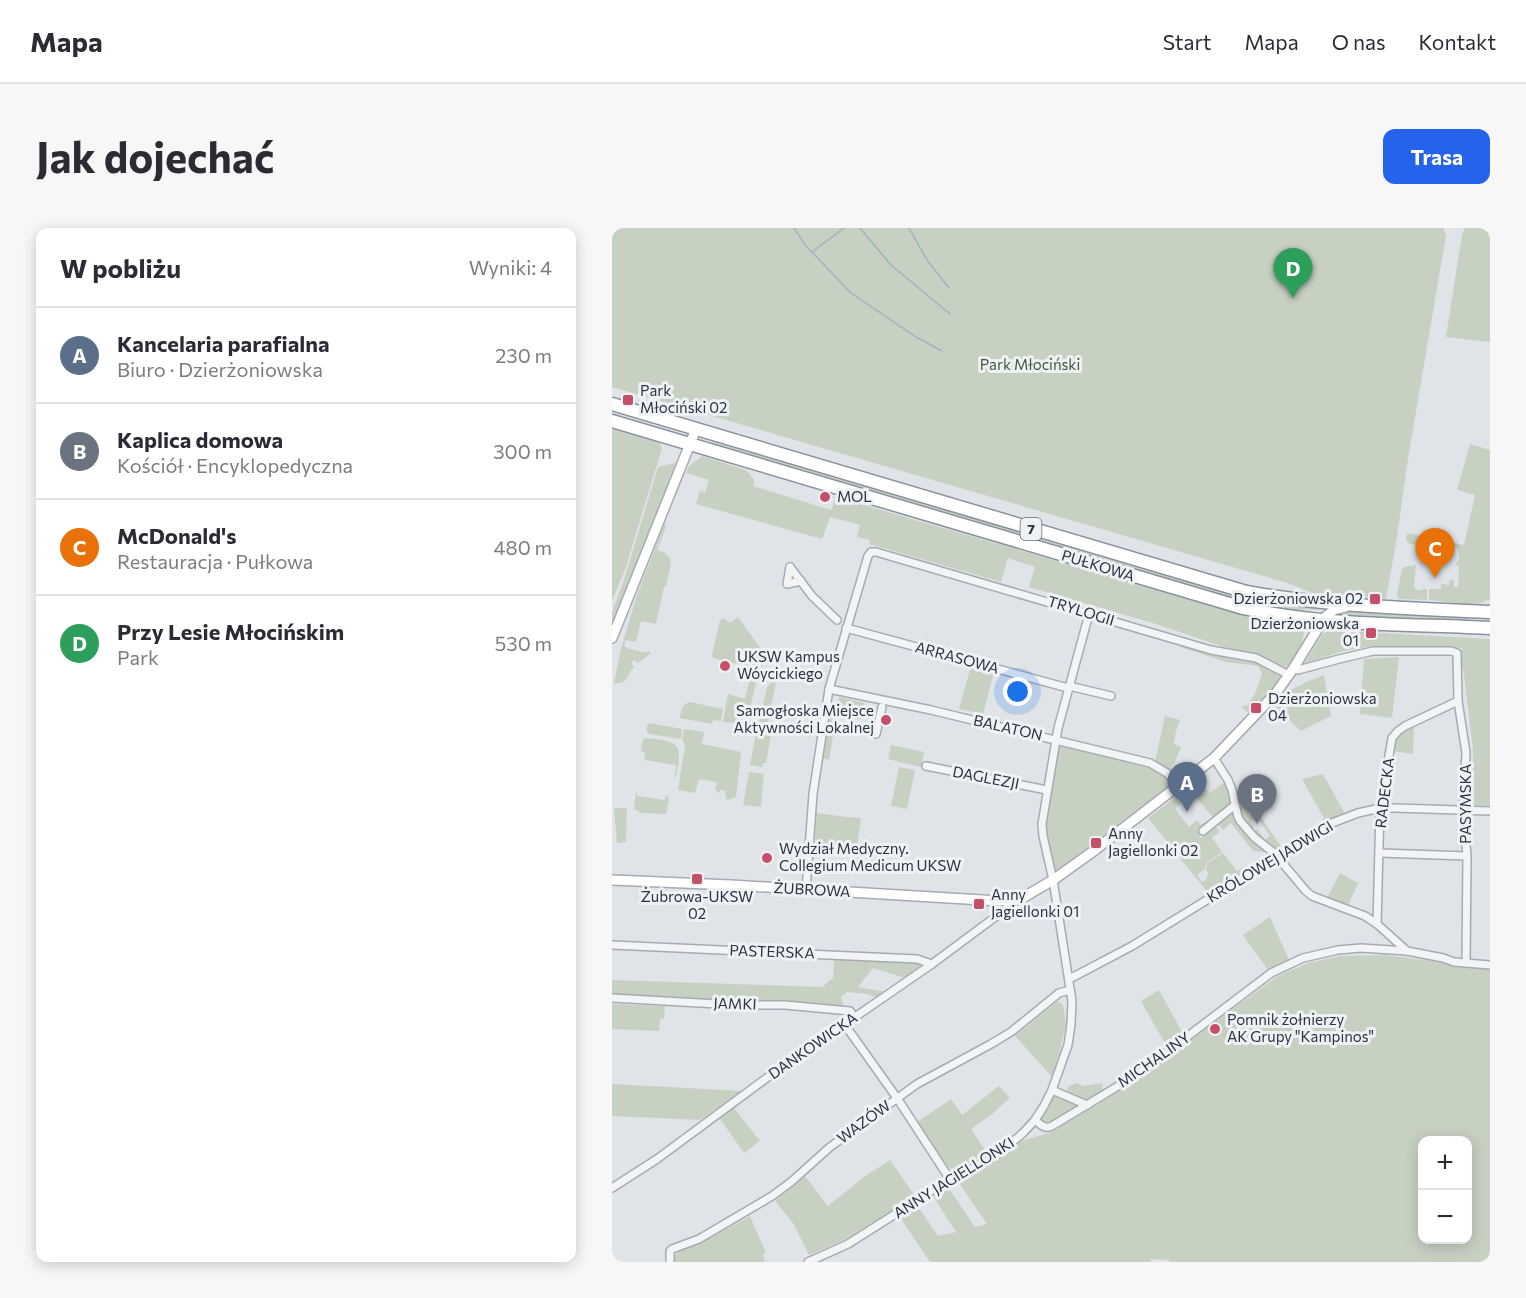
<!DOCTYPE html>
<html lang="pl">
<meta charset="utf-8">
<style>
body{margin:0;font-family:Commissioner,sans-serif;background:#f7f7f7;color:#2b2b33}
.controls{position:absolute;right:18px;bottom:18px;display:grid;overflow:hidden;border-radius:12px;box-shadow:0 3px 15px #0003}
.controls button{width:54px;height:54px;display:grid;place-items:center;padding:0;border:0;border-bottom:2px solid #e1e1e2;background:#fff;color:#2b2b33;font:30px sans-serif}
.you{position:absolute;left:406px;top:464px;width:21px;height:21px;margin:-15px;border:4px solid #fff;border-radius:50%;background:#1a73e8;box-shadow:0 0 0 9px #1a73e833}
.badge{display:grid;place-items:center;width:39px;height:39px;border-radius:50%;background:#2563eb;color:#fff;font-size:20px;font-weight:700}
.pin{position:absolute;translate:-50% -50px;filter:drop-shadow(0 2px 3px #0008)}
.pin::after{content:'';position:absolute;top:32px;width:21px;height:18px;background:inherit;clip-path:polygon(0 0,100% 0,50% 100%)}
.list{margin:0;padding:0;list-style:none}
h2{display:flex;justify-content:space-between;align-items:center;height:78px;margin:0;padding:0 24px;font-size:26px}
h2 small{font-size:20px;font-weight:400;color:#7c7c81}
.list li{display:grid;grid-template-columns:39px 1fr auto;gap:18px;align-items:center;box-sizing:border-box;height:96px;padding:0 24px;border-top:2px solid #e1e1e2}
.list b{display:block;font-size:22px;white-space:nowrap}
.list p{margin:0;font-size:20px;white-space:nowrap;color:#7c7c81}
.list em{font-size:20px;font-style:normal;color:#7c7c81}
.map{position:relative;flex:none;width:878px;height:1034px;overflow:hidden;border-radius:12px}
header{display:flex;align-items:center;gap:36px;box-sizing:border-box;height:84px;padding:0 30px;background:#fff;border-bottom:2px solid #e1e1e2}
header strong{font-size:28px}
nav{display:flex;gap:33px;margin-inline-start:auto;font-size:21px}
.intro{display:flex;align-items:center;justify-content:space-between;box-sizing:border-box;height:144px;padding:0 36px}
h1{margin:0;font-size:42px}
.button{padding:15px 27px;border-radius:12px;background:#2563eb;color:#fff;font-size:21px;font-weight:700}
main{display:flex;gap:36px;padding:0 36px}
aside{flex:1;background:#fff;border-radius:12px;box-shadow:0 3px 15px #0003}
.map>svg:first-child{display:block}
.green{fill:#c7d1c2;fill-rule:evenodd}
.lines{fill:none;stroke-linecap:round;stroke-linejoin:round}
.stream{stroke:#9eb4c5;stroke-width:1.5}
.street-casing{stroke:#a6abb2;stroke-width:10}
.secondary-casing{stroke:#a6abb2;stroke-width:12}
.highway-casing{stroke:#89929d;stroke-width:15}
.street{stroke:#f2f4f6;stroke-width:7}
.secondary{stroke:#fff;stroke-width:9}
.highway{stroke:#fff;stroke-width:12}
.poi-dot{fill:#c34f69;stroke:#eff2f5;stroke-width:2}
.labels{text-anchor:middle;stroke-width:6;stroke-linejoin:round;paint-order:stroke}
.shield{fill:#eff2f5;stroke:#656c75;stroke-width:1.5}
.shield-label{font-size:14px;font-weight:bold;fill:#2a333e}
.park-label{font-size:15px;fill:#415838;stroke:#eff2f5}
.poi-label{font-size:15px;fill:#2a333e;stroke:#eff2f5;text-anchor:start}
.street-label{font-size:15px;fill:#2a333e;stroke:#eff2f5}
</style>
<header>
<strong>Mapa</strong>
<nav><a>Start</a><a>Mapa</a><a>O nas</a><a>Kontakt</a></nav>
</header>
<div class="intro"><h1>Jak dojechać</h1><a class="button">Trasa</a></div>
<main>
<aside>
<h2>W pobliżu<small>Wyniki: 4</small></h2>
<ul class="list">
<li><span class="badge" style="background:#5c6f8a">A</span><div><b>Kancelaria parafialna</b><p>Biuro · Dzierżoniowska</p></div><em>230 m</em></li>
<li><span class="badge" style="background:#6b7280">B</span><div><b>Kaplica domowa</b><p>Kościół · Encyklopedyczna</p></div><em>300 m</em></li>
<li><span class="badge" style="background:#e8710a">C</span><div><b>McDonald's</b><p>Restauracja · Pułkowa</p></div><em>480 m</em></li>
<li><span class="badge" style="background:#2e9e5b">D</span><div><b>Przy Lesie Młocińskim</b><p>Park</p></div><em>530 m</em></li>
</ul>
</aside>
<div class="map">
<svg width="878" height="1034" viewBox="0 0 878 1034">
<rect width="100%" height="100%" fill="#e0e4e8"/>
<!-- green -->
<g class="green">
<path d="M0 0H831L834 7 796 231 785 309 774 371 754 369 744 371 709 368 672 354 0 159Z"/>
<path d="M853 0H878V114H877L834 109 850 6Z"/>
<path d="M0 200 47 214 50 220 14 339 0 373Z"/>
<path d="M101 214 178 236 213 244 642 371 691 379 707 378V382L692 381 689 383 688 387 649 380 100 219Z"/>
<path d="M858 216 878 222V371L861 378 818 372 817 371V361H829V356L837 357V352H842V359H846L847 338 843 337C848 331 848 328 846 321L838 318 839 315 816 313 813 317 798 316 794 312 795 305 852 317 863 267 845 262Z"/>
<path d="M90 228 134 242 142 251 141 258 219 282 224 269 587 374 690 400 692 404 690 415 677 438H671L649 427 612 419 544 396 417 359 423 339 396 330 389 354 257 316 258 312 245 309 248 297 218 289 210 311 84 276 88 262 93 265 97 252 74 245 77 238Z"/>
<path d="M63 235 65 236 59 251 0 396V384L11 355 46 239Z"/>
<path d="M53 295 54 299 45 322C51 324 58 326 59 335L54 358 52 359 44 396 29 393 24 414 14 412 12 418 18 421 34 425 37 423 39 425 26 435 22 432 19 435 22 439C14 447 16 457 2 455L9 421 25 367Z"/>
<path d="M804 337 802 359 804 362H810L812 360 815 362V371L814 372 787 371 785 367 790 341 792 339Z"/>
<path d="M728 382 796 387 828 386 857 387 856 396 721 389Z"/>
<path d="M126 389 154 428 152 437 148 441 101 430 100 427 108 392 112 390 118 395Z"/>
<path d="M716 402 878 411V578L860 577 861 522 852 446 850 437V420L753 419 728 424 692 436 710 407Z"/>
<path d="M569 417 619 431 646 435 667 446 669 450 639 485 635 484 630 479 633 477 635 478 643 466 650 446 646 438 614 434 568 419Z"/>
<path d="M787 429 780 490 748 486 752 431Z"/>
<path d="M359 438 382 444 371 486 347 481Z"/>
<path d="M136 447 140 449 144 455 132 505 129 504 130 496 111 494 116 466 133 471 138 450 135 449Z"/>
<path d="M712 447 719 488 689 503 662 477 674 464 691 456 692 455Z"/>
<path d="M164 454 155 500 154 501 146 500 155 459 159 455Z"/>
<path d="M227 469 253 475 249 491 239 492 224 489 217 532 211 530 220 474 226 475Z"/>
<path d="M78 474 111 481 109 493 101 492 100 496 68 490C69 482 70 476 78 474Z"/>
<path d="M553 488 568 492 564 503 562 516 569 519 563 534 557 541H554L543 533Z"/>
<path d="M37 495 70 501 69 511 37 506 34 502 35 498Z"/>
<path d="M802 497 801 526 781 523C783 510 791 503 802 497Z"/>
<path d="M72 501 92 504 90 516 129 524 124 569 115 572 113 567 114 563 108 562V565L103 562 105 554 87 551 83 565 66 562 73 517 70 512Z"/>
<path d="M144 505 159 508 154 535H151L150 539 138 537Z"/>
<path d="M33 510C67 513 71 515 64 549H63L64 537 32 532 33 524 29 523 30 514Z"/>
<path d="M279 517 312 524 309 539 276 531Z"/>
<path d="M447 518 537 540 551 547 557 554 558 558 551 563 552 565 498 606 496 604 446 642 442 641 433 602 438 565Z"/>
<path d="M287 539 303 542 295 581 279 578Z"/>
<path d="M137 544 152 546 149 579 131 577Z"/>
<path d="M711 546 733 586 713 595 710 591 712 590 690 551Z"/>
<path d="M587 552 597 565 613 554 620 572 619 576 602 591 577 560Z"/>
<path d="M575 561 600 593 580 568 563 580 567 586V587H568L577 599 585 592 589 597 595 593 597 595 586 604 589 610 592 608 591 606 602 596 608 604 599 610 601 611 610 624 594 635 593 641 585 647 590 654 595 651 594 649 597 646 594 642 595 635 611 625 625 643 632 639 634 642 637 640 638 641 617 653 624 644 614 656 595 668 596 665 536 590Z"/>
<path d="M24 563 25 568 53 572 54 567 57 571 54 586 30 585 22 581Z"/>
<path d="M634 568 670 620 663 624 640 605 645 601 653 612 658 608 645 589 639 594 642 599 638 603 628 589 624 571Z"/>
<path d="M2 580H15L14 614 5 615Z"/>
<path d="M621 582 656 622 654 624 641 623 619 595 611 602 605 594Z"/>
<path d="M204 585 235 589 237 590V589L249 590 245 620 205 618V613L203 611Z"/>
<path d="M728 645 746 655 736 677 715 670Z"/>
<path d="M658 689 677 732 656 742 631 707Z"/>
<path d="M772 727 837 735 845 739 878 741V1034H557V1032L539 1031V1034H318L289 991 306 979 326 1008 344 1004 321 968 336 959 363 999 375 996 347 955V953L390 927 409 913 440 904 496 870 540 841 664 749 696 735 728 728ZM810 912H856V1012H810Z"/>
<path d="M222 731 308 735 309 738 293 750 261 740 246 759 274 764 266 770 254 766 235 764 229 769 232 781C194 776 154 771 116 773L0 768V752L213 759 212 757 221 750Z"/>
<path d="M547 762 571 806 555 819 529 773Z"/>
<path d="M446 773 451 777 454 796 448 822 440 849 403 808Z"/>
<path d="M0 776 53 778 52 791H48L47 803 0 801Z"/>
<path d="M465 855 472 858 490 855 491 864C473 875 473 873 454 864L457 858Z"/>
<path d="M0 856 131 863 88 892 0 888Z"/>
<path d="M387 858 398 870 380 886 359 901 377 928 345 947H339L336 944 340 941 336 939 305 894 339 871 350 887Z"/>
<path d="M443 867 457 871 469 878 438 897H433L427 892Z"/>
<path d="M122 880 148 913 132 925 108 891Z"/>
<path d="M278 932 303 968 234 1011 197 1027 181 995 163 973 193 948 216 978 252 949Z"/>
<path d="M138 988C143 1001 149 1013 154 1025L151 1026 153 1034H63V1028L66 1023 98 1010Z"/>
</g>
<g class="lines">
<!-- stream -->
<g class="stream">
<path d="M182 0 194 18 239 65 304 109 330 123"/>
<path d="M248 0 279 37 338 86"/>
<path d="M297 0 315 32 337 60"/>
<path d="M200 24 232 0"/>
</g>
<defs>
<g id="street">
<path d="M178 339 200 368 225 392"/>
<path d="M178 339 175 356 189 353"/>
<path d="M234 400 456 460"/>
<path d="M681 441 686 442 727 431 761 423H839L845 425 846 473 854 525 851 582 855 628 854 735"/>
<path d="M457 458 499 468"/>
<path d="M217 461 319 482 538 535 555 545 567 557"/>
<path d="M264 506 270 479"/>
<path d="M602 530 616 552 620 562 626 589 629 594 642 609 662 625 694 663 700 668 753 688 765 696 795 723"/>
<path d="M314 538 435 562"/>
<path d="M591 603 623 577"/>
<path d="M768 625 855 628"/>
<path d="M194 662 201 566 217 461 256 328 259 324H264L599 422 644 430 677 447"/>
<path d="M765 696 768 580 780 510 786 503 793 498 846 473"/>
<path d="M0 717 305 731 320 736"/>
<path d="M457 751 463 748 520 718 720 595 746 585 768 580H783L878 583"/>
<path d="M0 770 123 777H173L238 783 243 790"/>
<path d="M233 797 285 870 339 953"/>
<path d="M440 862 475 877"/>
<path d="M423 892C428 896 433 902 440 898L526 846 659 745 691 730 726 722 749 720 795 723 831 730 842 734 878 737"/>
<path d="M0 960 45 931 156 849 320 736 394 681 399 673"/>
<path d="M58 1034V1023L60 1021 87 1011 160 968 179 954 218 919 305 856 379 816 399 804 447 765 458 762"/>
<path d="M196 1034 236 1016 296 978 323 960 339 953 386 926 411 905 423 892 432 878 440 862 456 817 459 796 460 773 441 652 431 608 430 596 446 500 477 386"/>
</g>
<g id="secondary">
<path d="M0 410 84 201"/>
<path d="M0 652 119 657 387 673 407 672 441 652 483 622 602 530 664 465 681 441 713 389 722 382 734 379"/>
</g>
<g id="highway">
<path d="M0 176 631 363C664 370 697 373 731 376 780 380 829 382 878 384"/>
<path d="M0 193 631 380C712 398 796 396 878 400"/>
</g>
</defs>
<!-- street casing -->
<use href="#street" class="street-casing"/>
<!-- secondary casing -->
<use href="#secondary" class="secondary-casing"/>
<!-- highway casing -->
<use href="#highway" class="highway-casing"/>
<!-- street -->
<use href="#street" class="street"/>
<!-- secondary -->
<use href="#secondary" class="secondary"/>
<!-- highway -->
<use href="#highway" class="highway"/>
</g>
<!-- markers -->
<g class="poi-dot">
<rect x="10" y="166" width="12" height="12" rx="3"/>
<circle cx="213" cy="269" r="6"/>
<rect x="757" y="365" width="12" height="12" rx="3"/>
<rect x="753" y="399" width="12" height="12" rx="3"/>
<circle cx="113" cy="438" r="6"/>
<rect x="638" y="474" width="12" height="12" rx="3"/>
<circle cx="274" cy="492" r="6"/>
<rect x="478" y="609" width="12" height="12" rx="3"/>
<circle cx="155" cy="630" r="6"/>
<rect x="79" y="645" width="12" height="12" rx="3"/>
<rect x="361" y="670" width="12" height="12" rx="3"/>
<circle cx="603" cy="801" r="6"/>
</g>
<g class="labels">
<!-- shield labels -->
<rect class="shield" x="408.5" y="290" width="21" height="22" rx="4.5"/>
<g class="shield-label">
<text x="419" y="306">7</text>
</g>
<!-- park labels -->
<g class="park-label">
<text x="418" y="142">Park Młociński</text>
</g>
<!-- poi labels -->
<g class="poi-label">
<text x="28" y="168">Park<tspan x="28" dy="17">Młociński 02</tspan></text>
<text x="225" y="274">MOL</text>
<text x="751" y="376" text-anchor="end">Dzierżoniowska 02</text>
<text x="747" y="401" text-anchor="end">Dzierżoniowska<tspan x="747" dy="17">01</tspan></text>
<text x="125" y="434">UKSW Kampus<tspan x="125" dy="17">Wóycickiego</tspan></text>
<text x="656" y="476">Dzierżoniowska<tspan x="656" dy="17">04</tspan></text>
<text x="262" y="488" text-anchor="end">Samogłoska Miejsce<tspan x="262" dy="17">Aktywności Lokalnej</tspan></text>
<text x="496" y="611">Anny<tspan x="496" dy="17">Jagiellonki 02</tspan></text>
<text x="167" y="626">Wydział Medyczny.<tspan x="167" dy="17">Collegium Medicum UKSW</tspan></text>
<text x="379" y="672">Anny<tspan x="379" dy="17">Jagiellonki 01</tspan></text>
<text x="85" y="674" text-anchor="middle">Żubrowa-UKSW<tspan x="85" dy="17">02</tspan></text>
<text x="615" y="797">Pomnik żołnierzy<tspan x="615" dy="17">AK Grupy "Kampinos"</tspan></text>
</g>
<!-- street labels -->
<g class="street-label">
<text transform="translate(486 338) rotate(17)" y="5">PUŁKOWA</text>
<text transform="translate(469 383) rotate(17)" y="5">TRYLOGII</text>
<text transform="translate(345 430) rotate(15)" y="5">ARRASOWA</text>
<text transform="translate(396 500) rotate(13)" y="5">BALATON</text>
<text transform="translate(374 550) rotate(11)" y="5">DAGLEZJI</text>
<text transform="translate(773 565) rotate(-83)" y="5">RADECKA</text>
<text transform="translate(854 576) rotate(-90)" y="5">PASYMSKA</text>
<text transform="translate(658 634) rotate(-31)" y="5">KRÓLOWEJ JADWIGI</text>
<text transform="translate(200 662) rotate(3)" y="5">ŻUBROWA</text>
<text transform="translate(160 724) rotate(2)" y="5">PASTERSKA</text>
<text transform="translate(123 776) rotate(2)" y="5">JAMKI</text>
<text transform="translate(201 818) rotate(-35)" y="5">DANKOWICKA</text>
<text transform="translate(542 832) rotate(-35)" y="5">MICHALINY</text>
<text transform="translate(252 894) rotate(-36)" y="5">WAZÓW</text>
<text transform="translate(342 950) rotate(-32)" y="5">ANNY JAGIELLONKI</text>
</g>
</g>
</svg>
<div class="controls">
<button>+</button>
<button>−</button>
</div>
<div class="you"></div>
<div class="pin badge" style="left:575px;top:584px;background:#5c6f8a">A</div>
<div class="pin badge" style="left:645px;top:596px;background:#6b7280">B</div>
<div class="pin badge" style="left:823px;top:350px;background:#e8710a">C</div>
<div class="pin badge" style="left:681px;top:70px;background:#2e9e5b">D</div>
</div>
</main>
